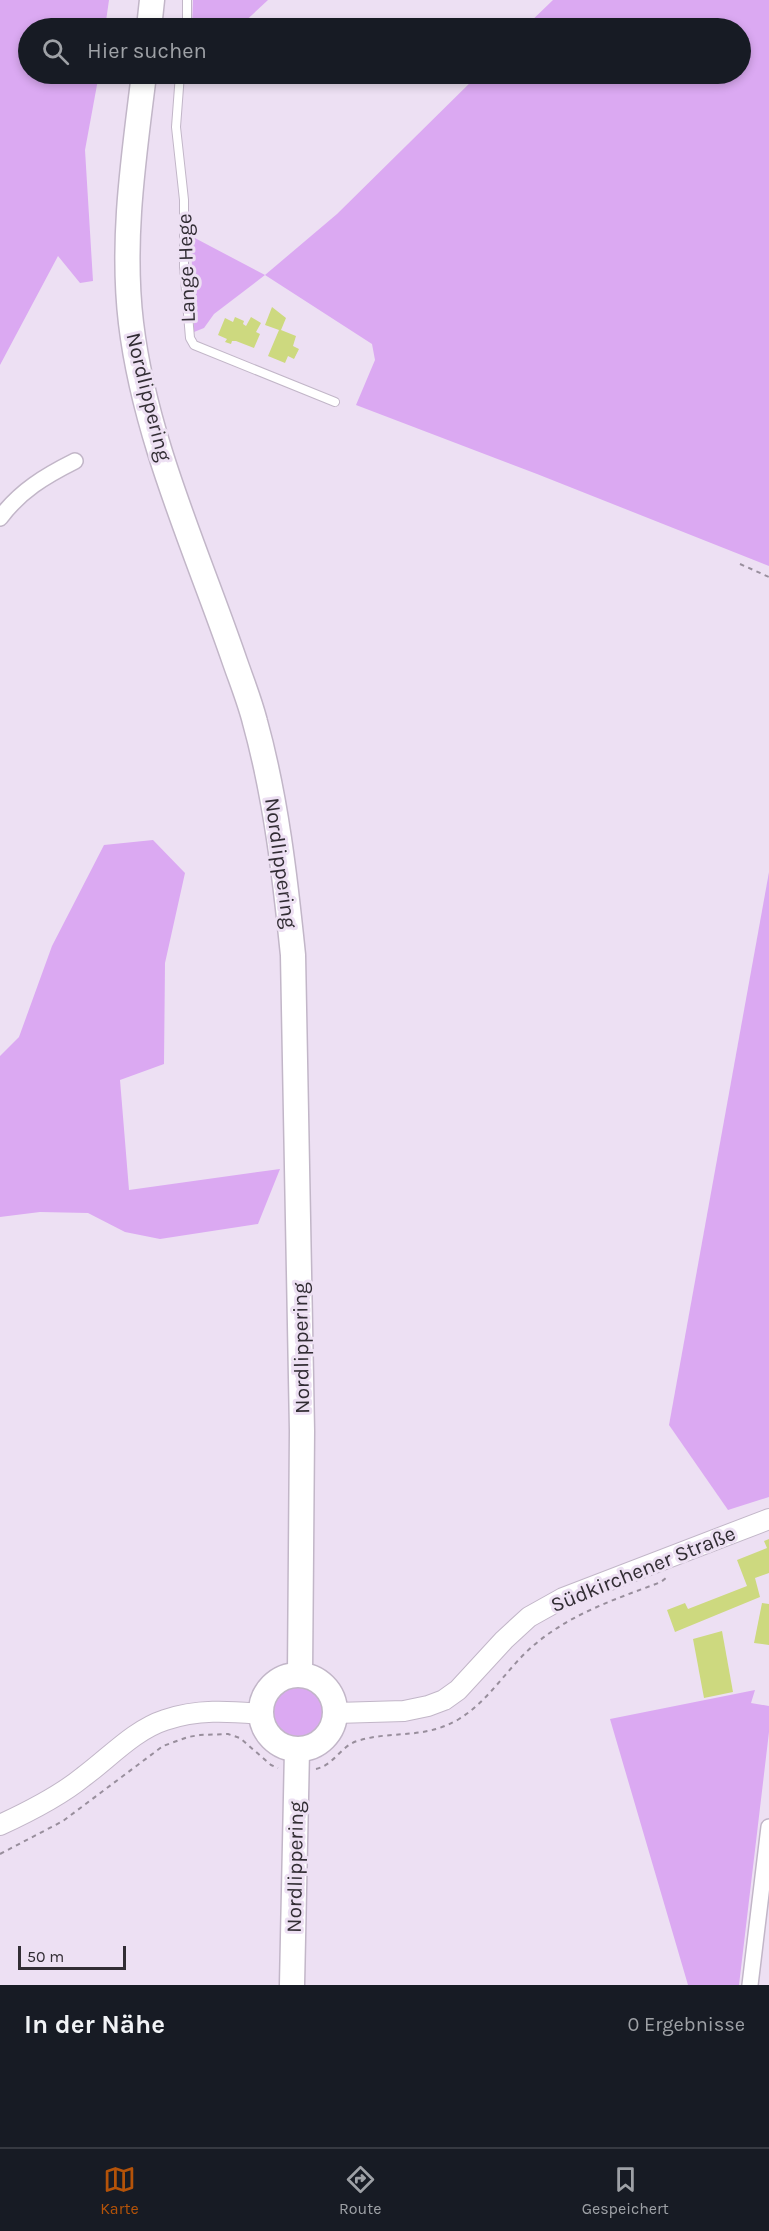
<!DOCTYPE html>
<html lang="de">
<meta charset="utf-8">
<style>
body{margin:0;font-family:Karla,sans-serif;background:#242831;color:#f1f3f6}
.scale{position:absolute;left:18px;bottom:15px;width:108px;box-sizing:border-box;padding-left:6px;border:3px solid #322d34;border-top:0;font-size:16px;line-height:21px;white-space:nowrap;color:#322d34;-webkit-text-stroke:4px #ede0f3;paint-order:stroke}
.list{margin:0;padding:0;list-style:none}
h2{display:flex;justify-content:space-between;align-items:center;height:78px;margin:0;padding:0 24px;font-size:26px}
h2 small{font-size:20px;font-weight:400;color:#9ea1a6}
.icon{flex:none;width:33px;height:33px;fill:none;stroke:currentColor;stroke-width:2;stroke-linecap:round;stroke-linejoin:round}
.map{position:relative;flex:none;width:769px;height:1985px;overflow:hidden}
.search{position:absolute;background:#171b24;box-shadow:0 3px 9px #0003;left:18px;right:18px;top:18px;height:66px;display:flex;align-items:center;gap:15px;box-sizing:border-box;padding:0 21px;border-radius:33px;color:#9ea1a6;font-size:22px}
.sheet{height:162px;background:#171b24}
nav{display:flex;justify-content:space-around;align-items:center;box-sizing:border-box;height:84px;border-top:2px solid #363941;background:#171b24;font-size:16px;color:#9ea1a6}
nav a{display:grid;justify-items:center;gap:3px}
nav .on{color:#b45309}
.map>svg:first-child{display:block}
.green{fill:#dba9f2}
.building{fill:#cdd97f}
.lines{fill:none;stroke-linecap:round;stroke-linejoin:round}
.service-casing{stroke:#c2b6c8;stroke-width:10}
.minor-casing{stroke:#c2b6c8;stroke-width:18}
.tertiary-casing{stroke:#c2b6c8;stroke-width:22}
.primary-casing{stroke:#c2b6c8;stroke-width:27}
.path{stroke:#988e9c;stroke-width:2;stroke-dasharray:4.5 4.5;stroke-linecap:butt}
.service{stroke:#fff;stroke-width:8}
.minor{stroke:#fff;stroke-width:15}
.tertiary{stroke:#fff;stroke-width:20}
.primary{stroke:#fff;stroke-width:24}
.labels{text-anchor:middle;stroke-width:6;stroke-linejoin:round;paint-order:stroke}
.street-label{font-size:21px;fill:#322d34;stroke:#ede0f3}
</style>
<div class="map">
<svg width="769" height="1985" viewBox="0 0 769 1985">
<rect width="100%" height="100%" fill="#ede0f3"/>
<!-- green -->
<g class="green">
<path d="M0 0H109L105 28H28V74H99L85 150 93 281 80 283 58 256 0 365Z"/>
<path d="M193 0H268L238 28H192Z"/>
<path d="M553 0H769V566L537 474 356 405 375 360 372 344 265 275 214 314 204 328 194 332 191 236 265 275 337 214 479 74H740V28H524Z"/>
<path d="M153 840 185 873 165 963 164 1064 120 1080 129 1190 280 1169 258 1224 160 1239 125 1232 88 1213 40 1212 0 1217V1056L19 1037 52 946 104 845Z"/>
<path d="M769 872V1497L728 1510 669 1425Z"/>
<circle cx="298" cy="1712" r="28"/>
<path d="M755 1690 751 1703 769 1706V1732L739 1985H688L610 1719Z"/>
</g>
<!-- building -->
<g class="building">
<path d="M272 307 286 318 281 330 296 336 293 346 299 349 294 359 288 356 285 363 268 356 279 330 265 325Z"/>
<path d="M235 317 244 321 243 324 246 326 251 317 261 323 256 332 260 334 254 348 236 341H232L231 344 225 342 227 339 218 335 225 318 233 322Z"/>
<path d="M769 1539V1573L755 1578 760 1597 675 1632 667 1610 685 1603 688 1609 747 1586 737 1560 767 1548 764 1541Z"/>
<path d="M762 1603 769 1604V1645L754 1643Z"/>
<path d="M722 1631 733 1692 704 1698 693 1639Z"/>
</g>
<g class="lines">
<defs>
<g id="service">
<path d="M187 28V0"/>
<path d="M180 74 176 127 184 200V267L190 338 194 345 335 402"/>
</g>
<g id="minor">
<path d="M0 518C20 491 45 476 75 461"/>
<path d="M750 1985 769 1827"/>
</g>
<g id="tertiary">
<path d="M336 1713 404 1711 428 1706 444 1700 458 1690 504 1640 529 1617 563 1598 769 1519"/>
<path d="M0 1825C26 1813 61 1795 83 1777 109 1758 134 1730 165 1720 197 1709 228 1711 261 1714"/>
</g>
<g id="primary">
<path d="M149 28 152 0"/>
<path d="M144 74C134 156 121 239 131 323 145 440 197 551 235 662 242 682 250 702 255 722 276 798 285 877 293 955L302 1431 300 1674"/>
<circle cx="298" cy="1712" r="37"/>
<path d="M292 1985 297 1750"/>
</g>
</defs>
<!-- service casing -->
<use href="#service" class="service-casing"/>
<!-- minor casing -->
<use href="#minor" class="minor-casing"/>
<!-- tertiary casing -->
<use href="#tertiary" class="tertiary-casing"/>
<!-- primary casing -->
<use href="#primary" class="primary-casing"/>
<!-- path -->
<g class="path">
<path d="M740 564 769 577"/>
<path d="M316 1769C334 1765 341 1746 357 1741 392 1730 424 1740 459 1719 490 1700 507 1668 534 1645 572 1613 616 1599 661 1582L666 1578"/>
<path d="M0 1854 63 1821 163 1746 188 1737 200 1735 228 1734 240 1738 271 1765 278 1768"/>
</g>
<!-- service -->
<use href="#service" class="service"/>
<!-- minor -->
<use href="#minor" class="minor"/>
<!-- tertiary -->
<use href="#tertiary" class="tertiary"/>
<!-- primary -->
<use href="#primary" class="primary"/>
</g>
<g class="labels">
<!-- street labels -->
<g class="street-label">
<text transform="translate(186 268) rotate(-92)" y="7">Lange Hege</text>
<text transform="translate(149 397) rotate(76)" y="7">Nordlippering</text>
<text transform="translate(281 863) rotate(82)" y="7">Nordlippering</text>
<text transform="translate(301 1348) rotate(-91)" y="7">Nordlippering</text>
<text transform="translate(643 1569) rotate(-22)" y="7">Südkirchener Straße</text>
<text transform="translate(295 1867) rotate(-89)" y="7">Nordlippering</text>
</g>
</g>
</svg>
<div class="scale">50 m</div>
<div class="search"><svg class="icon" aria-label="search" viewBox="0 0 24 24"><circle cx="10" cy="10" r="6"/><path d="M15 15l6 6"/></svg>Hier suchen</div>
</div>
<section class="sheet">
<h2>In der Nähe<small>0 Ergebnisse</small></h2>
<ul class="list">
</ul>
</section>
<nav>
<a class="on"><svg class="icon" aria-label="map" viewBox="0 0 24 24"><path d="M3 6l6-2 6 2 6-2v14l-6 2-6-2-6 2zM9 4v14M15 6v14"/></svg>Karte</a>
<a><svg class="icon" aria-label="directions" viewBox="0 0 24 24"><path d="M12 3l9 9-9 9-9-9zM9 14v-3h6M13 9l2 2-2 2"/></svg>Route</a>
<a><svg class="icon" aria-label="saved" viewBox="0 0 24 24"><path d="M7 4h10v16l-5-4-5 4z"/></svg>Gespeichert</a>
</nav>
